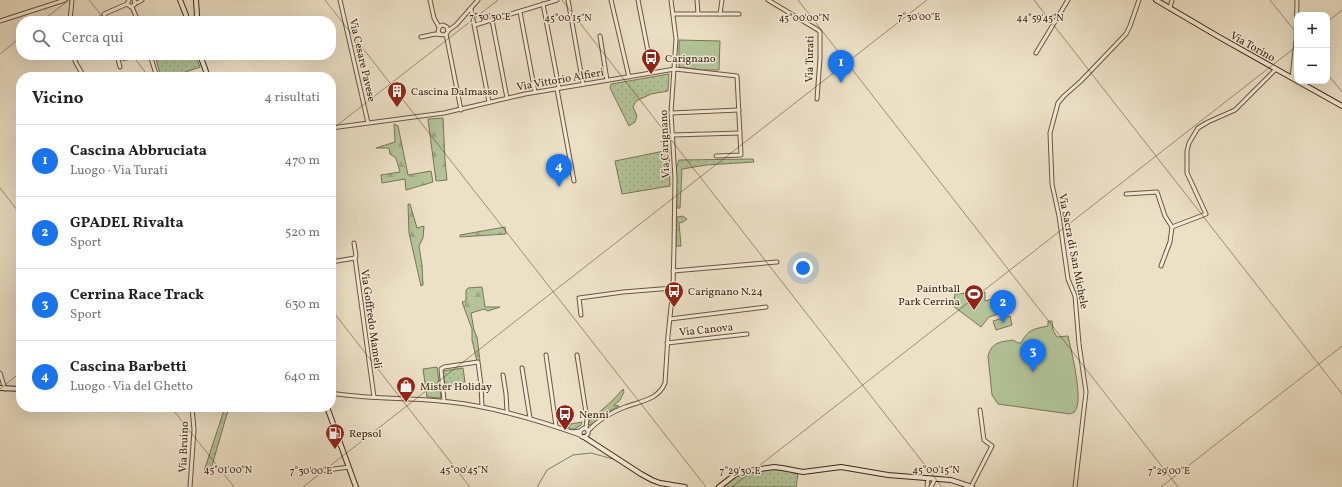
<!DOCTYPE html>
<html lang="it">
<meta charset="utf-8">
<style>
body{margin:0;font-family:Vollkorn,serif;background:#f6f6f6;color:#222}
.controls{position:absolute;right:12px;top:12px;display:grid;overflow:hidden;border-radius:8px;box-shadow:0 4px 16px #0002}
.controls button{width:36px;height:36px;display:grid;place-items:center;padding:0;border:0;border-bottom:1px solid #e0e0e0;background:#fff;color:#222;font:20px sans-serif}
.you{position:absolute;left:803px;top:268px;width:14px;height:14px;margin:-10px;border:3px solid #fff;border-radius:50%;background:#1a73e8;box-shadow:0 0 0 6px #1a73e833}
.badge{display:grid;place-items:center;width:26px;height:26px;border-radius:50%;background:#1a73e8;color:#fff;font-size:13px;font-weight:700}
.pin{position:absolute;translate:-50% -33px;filter:drop-shadow(0 1px 2px #0008)}
.pin::after{content:'';position:absolute;top:21px;width:14px;height:12px;background:inherit;clip-path:polygon(0 0,100% 0,50% 100%)}
.list{margin:0;padding:0;list-style:none}
h2{display:flex;justify-content:space-between;align-items:center;height:52px;margin:0;padding:0 16px;font-size:17px}
h2 small{font-size:13px;font-weight:400;color:#767676}
.list li{display:grid;grid-template-columns:26px 1fr auto;gap:12px;align-items:center;box-sizing:border-box;height:72px;padding:0 16px;border-top:1px solid #e0e0e0}
.list b{display:block;font-size:15px;white-space:nowrap}
.list p{margin:0;font-size:13px;white-space:nowrap;color:#767676}
.list em{font-size:13px;font-style:normal;color:#767676}
.icon{flex:none;width:22px;height:22px;fill:none;stroke:currentColor;stroke-width:2;stroke-linecap:round;stroke-linejoin:round}
.map{position:relative;flex:none;width:1342px;height:487px;overflow:hidden}
.search{position:absolute;background:#fff;box-shadow:0 4px 16px #0002;left:16px;top:16px;width:320px;height:44px;display:flex;align-items:center;gap:10px;box-sizing:border-box;padding:0 14px;border-radius:16px;color:#767676;font-size:15px}
.panel{position:absolute;background:#fff;box-shadow:0 4px 16px #0002;left:16px;top:72px;width:320px;height:340px;border-radius:16px}
.map>svg:first-child{display:block}
.grass{fill:url(#grass-dots);stroke:#7a7555}
.forest{fill:url(#forest-firs);stroke:#7a7555}
.park{fill:#b3c499;stroke:#7a7555}
.lines{fill:none;stroke-linecap:round;stroke-linejoin:round}
.stream{stroke:#768173;stroke-width:1}
.street-casing{stroke:#6c553e;stroke-width:5}
.secondary-casing{stroke:#412611;stroke-width:6}
.street{stroke:#f3ecdb;stroke-width:3}
.secondary{stroke:#f3ecdb;stroke-width:4}
.ticks{fill:none;stroke:#412611;stroke-width:1;stroke-opacity:0.45}
.labels{text-anchor:middle;stroke-width:3;stroke-linejoin:round;paint-order:stroke}
.street-label{font-size:11px;fill:#412611;stroke:#f3ecdb}
.poi-label{font-size:11px;fill:#412611;stroke:#f3ecdb;text-anchor:start}
.ticks-label{font-size:10px;text-anchor:middle;fill:#412611;stroke:#f3ecdb;stroke-width:3;stroke-linejoin:round;paint-order:stroke}
</style>
<div class="map">
<svg width="1342" height="487" viewBox="0 0 1342 487">
<defs>
<pattern id="grass-dots" width="8" height="8" patternUnits="userSpaceOnUse"><rect width="8" height="8" fill="#b3c499"/><path d="M2 2h.1M6 6h.1" fill="none" stroke="#9ba883" stroke-width="1.8" stroke-linecap="round"/></pattern>
<pattern id="forest-firs" width="22" height="20" patternUnits="userSpaceOnUse"><rect width="22" height="20" fill="#b3c499"/><path d="M5 1l3.5 6h-7zM16 11l3.5 6h-7z" fill="#9ba883"/></pattern>
</defs>
<rect width="100%" height="100%" fill="#ece1c7"/>
<filter id="stains"><feTurbulence type="fractalNoise" baseFrequency=".005" numOctaves="4"/><feColorMatrix values="0 0 0 0 .2 0 0 0 0 .09 0 0 0 0 .02 0 0 0 .5 -.17"/></filter>
<radialGradient id="worn" r=".72"><stop offset=".6" stop-color="#630" stop-opacity="0"/><stop offset="1" stop-color="#630" stop-opacity=".3"/></radialGradient>
<!-- grass -->
<g class="grass">
<path d="M155 55H195L200 67 171 77H161Z"/>
<path d="M669 74 668 91 651 94 636 101 633 107 637 116 635 122 629 126 610 88 611 84Z"/>
<path d="M669 147 670 186 622 194 615 161 664 151Z"/>
<path d="M753 159 754 162 706 165 682 169 680 208H677L676 168 679 160Z"/>
<path d="M683 216 687 219 683 222 679 223 681 246H676L677 217Z"/>
<path d="M463 368 465 382 445 386 443 371Z"/>
<path d="M623 389 624 392 620 400 614 405 619 406C608 411 600 421 589 425L588 422 612 401Z"/>
<path d="M225 407H229L211 469 204 471Z"/>
<path d="M582 422 581 425 575 429H571L565 425Z"/>
<path d="M769 469 785 470 798 474 796 487H721L739 475Z"/>
</g>
<!-- forest -->
<g class="forest">
<path d="M443 118 445 160 447 180 436 181 428 119Z"/>
<path d="M394 124 398 126 408 175 431 171 433 182 406 190 405 179 382 183 381 175 400 172 396 158 390 154 389 148H376L395 142Z"/>
<path d="M408 204H410L417 228 424 226 423 238 419 246 422 265 423 285 421 286 409 233Z"/>
<path d="M505 227 506 234 460 237V235Z"/>
<path d="M482 287 485 307H500L488 311 484 309 471 313 474 330 477 337 480 361H477L472 340V329L462 302 466 301V290L468 288Z"/>
</g>
<!-- park -->
<g class="park">
<path d="M679 40 720 41 719 70H702L679 67Z"/>
<path d="M121 55H143L123 61Z"/>
<path d="M985 292V301L1004 296 1008 311 989 317 981 327 953 306 955 294Z"/>
<path d="M1010 316 1012 325 996 330 993 321Z"/>
<path d="M1048 321H1052L1053 330 1057 337 1068 336C1071 350 1084 400 1075 411 1074 413 1072 413 1070 414L998 404 992 395 988 356C992 342 1000 342 1013 340L1018 343H1021C1028 329 1034 329 1048 326Z"/>
<path d="M437 367 441 398 427 397 423 369Z"/>
</g>
<g class="lines">
<!-- stream -->
<path class="stream" d="M537 487 547 470 573 455 591 453 613 459"/>
<defs>
<g id="street">
<path d="M129 0 127 4 131 7 135 4 134 0"/>
<path d="M340 0 368 123"/>
<path d="M430 0 434 18 439 27"/>
<path d="M568 0 583 84"/>
<path d="M611 0 629 77"/>
<path d="M638 0 652 72"/>
<path d="M697 0 698 14"/>
<path d="M768 0 818 30 820 32V58L817 99"/>
<path d="M135 3 139 2 142 0"/>
<path d="M543 4 559 88"/>
<path d="M132 7 138 21"/>
<path d="M1170 8 1172 0"/>
<path d="M471 9 489 102"/>
<path d="M520 12 535 92"/>
<path d="M673 14H739"/>
<path d="M720 14 722 0"/>
<path d="M492 20 507 98"/>
<path d="M0 21 65 0"/>
<path d="M70 21 72 0"/>
<path d="M94 21 100 18"/>
<path d="M106 21 104 14 127 4"/>
<path d="M475 25 557 0"/>
<path d="M449 30 456 25 478 0"/>
<path d="M446 34 461 110"/>
<path d="M600 36 607 80"/>
<path d="M421 37 435 34 445 35 448 32 447 27 443 25 440 26 438 31 440 34"/>
<path d="M1036 53 1068 0"/>
<path d="M73 55 76 63 84 77"/>
<path d="M117 55 120 67"/>
<path d="M150 55 157 77"/>
<path d="M1292 78 1296 41 1297 0"/>
<path d="M557 89 574 181"/>
<path d="M671 113 739 110"/>
<path d="M331 128 444 113 525 94 675 69 737 76 741 155 716 156"/>
<path d="M673 135 740 133"/>
<path d="M1126 194 1157 192 1165 216 1172 227 1206 214 1187 173V151L1189 143 1198 128 1208 122 1235 110 1276 69"/>
<path d="M354 243 356 256 355 258 374 397"/>
<path d="M331 262 355 258"/>
<path d="M1161 266 1170 242 1172 227"/>
<path d="M673 271 777 262"/>
<path d="M581 315 579 298 623 292 673 288"/>
<path d="M670 319 766 307"/>
<path d="M667 343 747 334"/>
<path d="M546 355 556 426"/>
<path d="M577 355 587 419 586 428"/>
<path d="M522 368 530 418"/>
<path d="M0 373 5 389"/>
<path d="M503 375 506 394 507 412"/>
<path d="M331 393C370 400 410 397 450 402 495 407 538 420 580 435"/>
<path d="M444 401 441 369 444 367 478 362 481 385 482 407"/>
<path d="M588 431C597 421 612 412 625 407 641 401 658 400 665 383L668 336 673 288 674 246 675 178 671 113 676 39 671 0"/>
<path d="M572 432 580 431 584 428 588 430V434L585 437H582L580 435V431"/>
<path d="M320 471 349 467"/>
<path d="M190 487 194 430 192 407"/>
<path d="M927 487 928 479"/>
<path d="M931 487 935 479"/>
<path d="M971 487 992 446 984 440 980 410"/>
<path d="M1075 487 1086 392 1079 344 1075 296 1068 279 1059 216 1052 184 1050 133 1058 103 1064 96 1081 81 1126 34 1130 26 1139 0"/>
</g>
<g id="secondary">
<path d="M180 0 186 15V21"/>
<path d="M1156 0 1219 37 1342 106"/>
<path d="M195 21 197 15 196 0"/>
<path d="M200 55 208 77"/>
<path d="M0 388 21 389"/>
<path d="M327 407 356 487"/>
<path d="M584 437 641 474 652 480 660 483 685 487"/>
<path d="M719 487 736 474 747 471 774 467 782 468 803 472 841 467 888 475 951 480 972 487"/>
</g>
</defs>
<!-- street casing -->
<use href="#street" class="street-casing"/>
<!-- secondary casing -->
<use href="#secondary" class="secondary-casing"/>
<!-- street -->
<use href="#street" class="street"/>
<!-- secondary -->
<use href="#secondary" class="secondary"/>
</g>
<!-- ticks -->
<path class="ticks" d="M89 0 106 21M325 0 706 487M562 0 942 487M798 0 1178 487M1034 0 1342 394M1270 0 1297 34M42 21 69 0M1327 22 1342 10M0 54 21 37M132 55 149 77M1327 73 1342 92M331 130 498 0M0 188 21 215M331 309 470 487M0 389 21 372M171 407 234 487M303 487 927 0M732 487 1297 46M1161 487 1342 346"/>
<!-- icons -->
<defs>
<symbol id="bus-pin" viewBox="-11 -11 22 30"><path d="M0 17L-7.5 6A9.5 9.5 0 1 1 7.5 6Z" fill="#8f2418" stroke="#f3ecdb"/><path d="M-5-6H5V4H4V6H2V4H-2V6H-4V4H-5ZM-3.5-4V0h7V-4ZM-3.5 1.2v1.5H-2V1.2ZM2 1.2v1.5H3.5V1.2Z" fill="#fff"/></symbol>
<symbol id="building-pin" viewBox="-11 -11 22 30"><path d="M0 17L-7.5 6A9.5 9.5 0 1 1 7.5 6Z" fill="#8f2418" stroke="#f3ecdb"/><path d="M-4-6H4V6H1V3H-1V6H-4ZM-2.5-4.3h1.7v1.8h-1.7ZM.8-4.3h1.7v1.8H.8ZM-2.5-1h1.7V.8h-1.7ZM.8-1h1.7V.8H.8Z" fill="#fff"/></symbol>
<symbol id="stadium-pin" viewBox="-11 -11 22 30"><path d="M0 17L-7.5 6A9.5 9.5 0 1 1 7.5 6Z" fill="#8f2418" stroke="#f3ecdb"/><path d="M0-5a6.5 5 0 1 0 0 10a6.5 5 0 1 0 0-10ZM-3.5-1.8h7v3.6h-7Z" fill="#fff"/></symbol>
<symbol id="shop-pin" viewBox="-11 -11 22 30"><path d="M0 17L-7.5 6A9.5 9.5 0 1 1 7.5 6Z" fill="#8f2418" stroke="#f3ecdb"/><path d="M-5-2.5h2.3a2.7 3.5 0 0 1 5.4 0H5L5.5 6h-11ZM-1.5-2.5h3a1.5 2.3 0 0 0-3 0Z" fill="#fff"/></symbol>
<symbol id="fuel-pin" viewBox="-11 -11 22 30"><path d="M0 17L-7.5 6A9.5 9.5 0 1 1 7.5 6Z" fill="#8f2418" stroke="#f3ecdb"/><path d="M-5.5-6h7V0h2V4h1.3V-2.5L3-4.5l.8-.8L6-3V5H2.5V1h-1V6h-7ZM-4.2-4.7v3.2H.2V-4.7Z" fill="#fff"/></symbol>
</defs>
<g fill-rule="evenodd">
<use href="#bus-pin" x="640" y="47" width="22" height="30"/>
<use href="#building-pin" x="386" y="80" width="22" height="30"/>
<use href="#bus-pin" x="663" y="280" width="22" height="30"/>
<use href="#stadium-pin" x="963" y="283" width="22" height="30"/>
<use href="#shop-pin" x="395" y="375" width="22" height="30"/>
<use href="#bus-pin" x="554" y="403" width="22" height="30"/>
<use href="#fuel-pin" x="324" y="422" width="22" height="30"/>
</g>
<g class="labels">
<!-- street labels -->
<g class="street-label">
<text transform="translate(1253 46) rotate(29)" y="4">Via Torino</text>
<text transform="translate(809 59) rotate(-89)" y="4">Via Turati</text>
<text transform="translate(363 60) rotate(77)" y="4">Via Cesare Pavese</text>
<text transform="translate(560 79) rotate(-10)" y="4">Via Vittorio Alfieri</text>
<text transform="translate(664 144) rotate(-92)" y="4">Via Carignano</text>
<text transform="translate(1074 251) rotate(79)" y="4">Via Sacra di San Michele</text>
<text transform="translate(372 319) rotate(82)" y="4">Via Goffredo Mameli</text>
<text transform="translate(706 329) rotate(-6)" y="4">Via Canova</text>
<text transform="translate(183 447) rotate(-88)" y="4">Via Bruino</text>
</g>
<!-- poi labels -->
<g class="poi-label">
<text x="665" y="62">Carignano</text>
<text x="411" y="95">Cascina Dalmasso</text>
<text x="960" y="292" text-anchor="end">Paintball<tspan x="960" dy="13">Park Cerrina</tspan></text>
<text x="688" y="295">Carignano N.24</text>
<text x="420" y="390">Mister Holiday</text>
<text x="579" y="418">Nenni</text>
<text x="349" y="437">Repsol</text>
</g>
</g>
<g class="ticks-label">
<text x="490" y="20">7°30'30"E</text>
<text x="919" y="20">7°30'00"E</text>
<text x="568" y="21">45°00'15"N</text>
<text x="804" y="21">45°00'00"N</text>
<text x="1040" y="21">44°59'45"N</text>
<text x="228" y="473">45°01'00"N</text>
<text x="464" y="473">45°00'45"N</text>
<text x="936" y="473">45°00'15"N</text>
<text x="311" y="474">7°30'00"E</text>
<text x="740" y="474">7°29'30"E</text>
<text x="1169" y="474">7°29'00"E</text>
</g>
<rect width="100%" height="100%" filter="url(#stains)"/>
<rect width="100%" height="100%" fill="url(#worn)"/>
</svg>
<div class="controls">
<button>+</button>
<button>−</button>
</div>
<div class="you"></div>
<div class="pin badge" style="left:841px;top:83px">1</div>
<div class="pin badge" style="left:1003px;top:323px">2</div>
<div class="pin badge" style="left:1033px;top:372px">3</div>
<div class="pin badge" style="left:559px;top:187px">4</div>
<div class="search"><svg class="icon" aria-label="search" viewBox="0 0 24 24"><circle cx="10" cy="10" r="6"/><path d="M15 15l6 6"/></svg>Cerca qui</div>
<section class="panel">
<h2>Vicino<small>4 risultati</small></h2>
<ul class="list">
<li><span class="badge">1</span><div><b>Cascina Abbruciata</b><p>Luogo · Via Turati</p></div><em>470 m</em></li>
<li><span class="badge">2</span><div><b>GPADEL Rivalta</b><p>Sport</p></div><em>520 m</em></li>
<li><span class="badge">3</span><div><b>Cerrina Race Track</b><p>Sport</p></div><em>630 m</em></li>
<li><span class="badge">4</span><div><b>Cascina Barbetti</b><p>Luogo · Via del Ghetto</p></div><em>640 m</em></li>
</ul>
</section>
</div>
